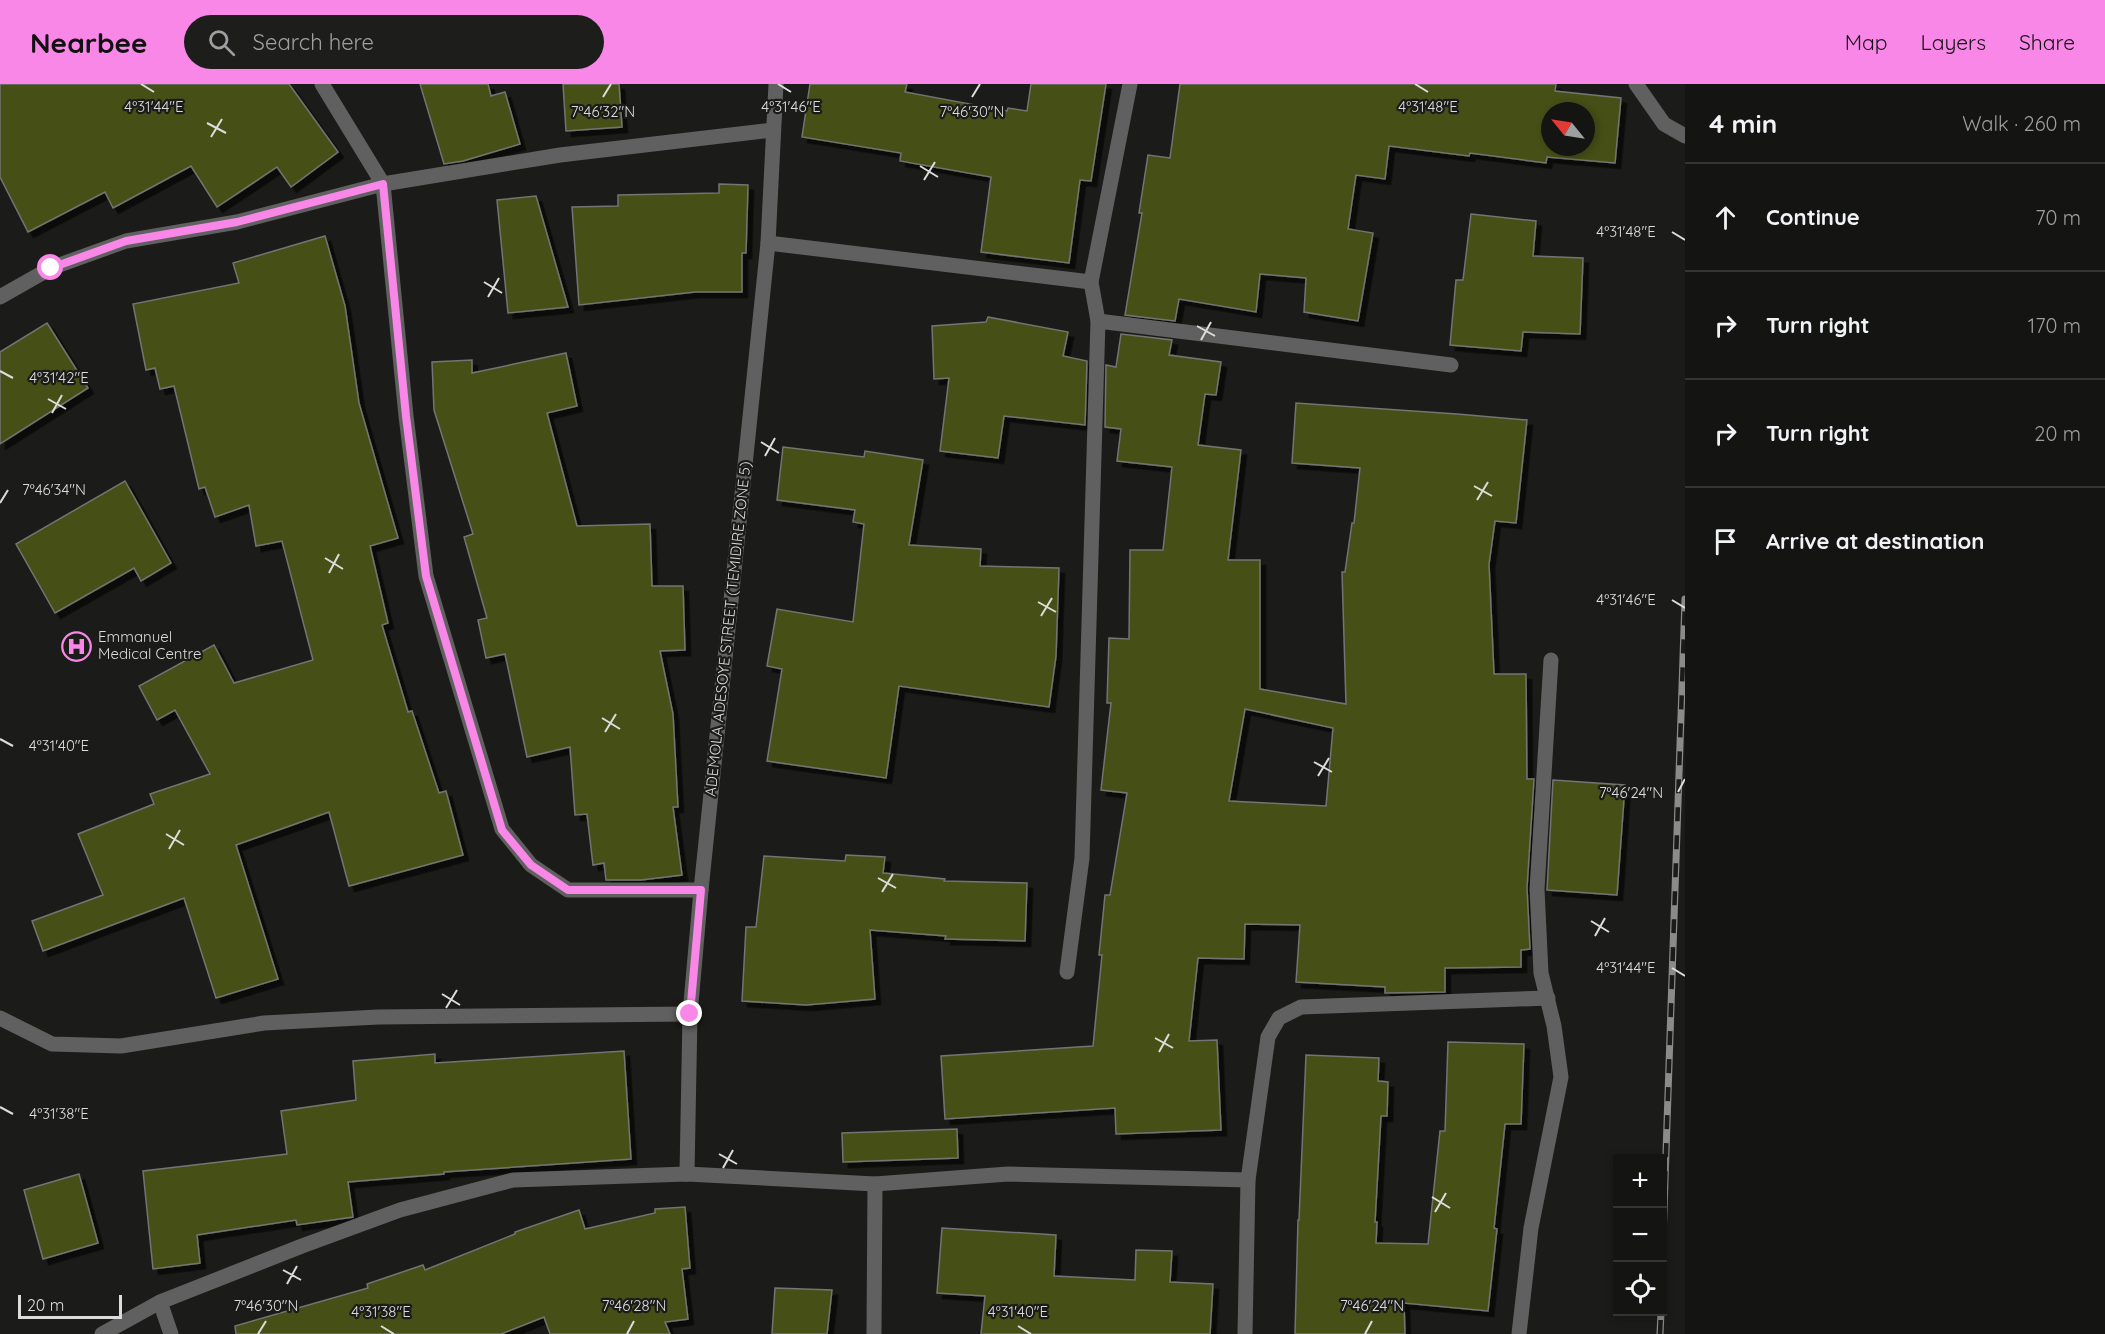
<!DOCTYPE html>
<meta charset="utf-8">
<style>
body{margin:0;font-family:Quicksand,sans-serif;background:#1d1e1c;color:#f1f3f6}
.controls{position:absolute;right:18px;bottom:18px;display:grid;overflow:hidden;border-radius:0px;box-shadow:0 3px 9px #0003}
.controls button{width:54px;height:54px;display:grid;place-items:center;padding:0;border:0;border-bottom:2px solid #333433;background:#141513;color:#f1f3f6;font:30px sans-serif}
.compass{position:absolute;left:1541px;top:18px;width:54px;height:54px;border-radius:50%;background:#141513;box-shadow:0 3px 9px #0003;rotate:300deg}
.scale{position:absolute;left:18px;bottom:15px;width:104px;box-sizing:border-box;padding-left:6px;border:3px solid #dcdcda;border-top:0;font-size:16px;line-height:21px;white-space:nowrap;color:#dcdcda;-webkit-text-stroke:4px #1b1c19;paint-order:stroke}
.stop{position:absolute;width:18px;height:18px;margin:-14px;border:4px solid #f987e8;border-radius:50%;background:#fff}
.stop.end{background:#f987e8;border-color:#fff;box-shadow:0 2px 6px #0008}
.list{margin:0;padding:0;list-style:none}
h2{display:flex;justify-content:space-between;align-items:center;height:78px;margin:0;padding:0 24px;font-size:26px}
h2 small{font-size:20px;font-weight:400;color:#9d9fa0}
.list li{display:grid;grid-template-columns:39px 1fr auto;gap:18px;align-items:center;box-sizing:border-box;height:108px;padding:0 24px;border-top:2px solid #333433}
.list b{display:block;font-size:22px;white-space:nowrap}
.list em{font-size:20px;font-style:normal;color:#9d9fa0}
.icon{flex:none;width:33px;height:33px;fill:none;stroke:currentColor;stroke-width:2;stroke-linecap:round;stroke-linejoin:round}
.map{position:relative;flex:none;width:1685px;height:1250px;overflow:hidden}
header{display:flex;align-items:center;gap:36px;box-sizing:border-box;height:84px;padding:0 30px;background:#f987e8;color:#111}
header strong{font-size:28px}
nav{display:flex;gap:33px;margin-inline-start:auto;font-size:21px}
.search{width:420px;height:54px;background:#1d1e1c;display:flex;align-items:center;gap:15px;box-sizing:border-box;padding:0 21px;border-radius:33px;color:#9d9fa0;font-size:22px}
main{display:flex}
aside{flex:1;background:#141513}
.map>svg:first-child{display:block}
.building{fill:#454f18;stroke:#737471;stroke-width:1.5;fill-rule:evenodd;filter:url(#shadow)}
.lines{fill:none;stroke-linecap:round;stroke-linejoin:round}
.minor{stroke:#616061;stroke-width:15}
.rail-casing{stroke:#8b8b89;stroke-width:7}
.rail{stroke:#1b1c19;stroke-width:4.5;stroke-dasharray:14;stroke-linecap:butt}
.route{stroke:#f987e8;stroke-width:8}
.ticks{fill:none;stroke:#dcdcda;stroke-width:2}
.labels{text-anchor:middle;stroke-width:4.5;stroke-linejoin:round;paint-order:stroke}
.street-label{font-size:15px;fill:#dcdcda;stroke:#1b1c19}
.poi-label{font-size:15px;fill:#dcdcda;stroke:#1b1c19;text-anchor:start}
.ticks-label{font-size:15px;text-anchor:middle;fill:#dcdcda;stroke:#1b1c19;stroke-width:4.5;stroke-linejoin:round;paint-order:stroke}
</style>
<header>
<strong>Nearbee</strong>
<div class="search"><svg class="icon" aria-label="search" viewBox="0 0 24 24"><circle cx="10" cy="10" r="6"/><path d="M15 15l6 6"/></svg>Search here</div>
<nav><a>Map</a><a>Layers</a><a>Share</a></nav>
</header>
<main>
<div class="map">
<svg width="1685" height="1250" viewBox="0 0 1685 1250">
<defs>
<filter id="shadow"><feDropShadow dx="5.5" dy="5.5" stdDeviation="0" flood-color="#0009"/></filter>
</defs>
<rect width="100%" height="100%" fill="#1b1c19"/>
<!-- building -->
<g class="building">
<path d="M0 0H289L338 68 291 103 277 83 217 123 191 82 113 124 105 108 28 148 0 93Z"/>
<path d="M420 0H488L491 12 505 8 520 60 463 77 444 80Z"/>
<path d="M563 0H619L622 43 566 47Z"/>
<path d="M810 0H907L905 8 1007 27 1008 24 1027 27 1031 0H1106L1091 97 1080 96 1069 179 981 168 991 93 900 77 901 69 802 53Z"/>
<path d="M1180 0H1556L1555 7 1621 14 1615 79 1547 73 1546 79 1470 69 1469 72 1389 62 1385 95 1356 91 1348 145 1373 149 1358 237 1304 228 1306 194 1260 190 1256 228 1179 215 1175 237 1125 231 1142 129H1139L1148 71 1170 74ZM1550 27H1586V63H1550Z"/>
<path d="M719 100 748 101 746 169H742V208H695L579 221 572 123 618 122V111L719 109Z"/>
<path d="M536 112 568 223 508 229 497 116Z"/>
<path d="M1471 130 1536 137 1533 172 1583 174 1580 250 1523 248 1521 267 1450 261 1456 196H1463Z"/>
<path d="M325 152 345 222 359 319 398 454 370 462 388 539 382 541 408 628 412 627 439 709 446 707 463 771 349 802 329 728 236 761 278 895 216 914 184 814 43 867 32 837 103 811 78 750 154 720 150 710 210 690 175 626 157 636 139 602 214 561 234 599 313 576 282 457 256 462 249 421 215 433 205 403 199 405 174 302 160 305 155 284 146 286 133 220 239 199 233 179Z"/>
<path d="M988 233 1068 248 1063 272 1087 277 1085 341 1004 332 998 374 940 367 949 294 934 295 932 242 986 238Z"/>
<path d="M47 239 88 304 0 360V268Z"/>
<path d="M1121 250 1172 256 1169 271 1221 278 1216 311 1205 310 1198 361 1241 366 1228 476H1260V605L1346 620 1342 488H1345L1352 439H1354L1360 384 1292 379 1296 319 1457 330 1527 336 1516 439 1495 437 1489 480 1494 590H1526L1527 695H1534L1527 804 1530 865 1521 866V883L1445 884V908L1385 909V903L1296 898 1300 841 1245 840 1244 875 1198 874 1189 957 1217 956 1221 1046 1116 1050 1115 1024 945 1035 941 972 1093 962 1102 871H1099L1105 811H1110L1127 709 1101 706 1111 619H1107L1109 554 1129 555 1130 466H1163L1172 383 1117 377 1121 345 1105 343 1106 281 1116 283ZM1245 625 1333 644 1326 722 1229 717Z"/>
<path d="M566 269 577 322 547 329 577 442 650 440 652 502H683L685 566 660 567 673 630 678 723H673L682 791 641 796H606L604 779 593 781 587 730 575 731 570 663 527 673 505 570 486 574 478 536 487 534 464 453 473 450 434 326 432 278 472 276V289Z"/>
<path d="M783 363 864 373 865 367 923 376 909 461 981 465 980 482 1059 484 1056 572 1049 623 899 602 886 694 767 677 782 585 767 582 777 525 853 538 864 440 853 438 855 426 777 416Z"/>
<path d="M125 397 171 479 141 497 134 484 55 529 16 460Z"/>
<path d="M1553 696 1625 701 1617 811 1547 806Z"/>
<path d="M846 771 885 773 883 789 945 795 944 797 1027 799 1025 857 945 855 946 852 870 846 875 915 806 921 742 917 746 843H756L764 772 845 777Z"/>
<path d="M1448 958 1524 960 1521 1040H1505L1494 1144 1497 1145 1488 1227 1404 1219 1405 1250H1295L1298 1136H1299L1306 971 1379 974 1378 997 1388 998 1387 1032H1381L1375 1138H1377L1376 1159 1428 1160 1440 1047H1445Z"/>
<path d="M624 967 631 1075 444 1088V1090L348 1098 353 1133 297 1141 296 1136 197 1151 200 1179 153 1185 143 1087 287 1070 281 1027 356 1016 353 977 435 970V979Z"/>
<path d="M957 1045 958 1074 843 1078 842 1049Z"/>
<path d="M79 1090 98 1159 43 1175 24 1106Z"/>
<path d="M685 1123 690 1184 682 1185 688 1235 665 1238 670 1250H550L544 1233 501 1250H236L235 1242 368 1204 367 1200 423 1181 425 1186 515 1150V1148L579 1126 585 1145 655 1129V1125Z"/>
<path d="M942 1144 1056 1151 1054 1192 1135 1196 1136 1166 1172 1167 1170 1198 1213 1200 1210 1250H981L985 1212 937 1209Z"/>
<path d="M775 1204 832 1206 827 1250H772Z"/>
</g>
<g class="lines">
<!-- minor -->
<g class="minor">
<path d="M322 0 383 100 406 332 426 492 502 745 531 781 568 806H701"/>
<path d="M1636 0 1664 40 1685 52"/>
<path d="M768 159 1091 198"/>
<path d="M0 213 51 184 126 157 237 138 383 100 560 71 773 46"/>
<path d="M1098 237 1451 281"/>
<path d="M1067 888 1082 774 1098 237 1091 198 1130 0"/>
<path d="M0 934 52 960 121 962 264 939 378 933 690 930"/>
<path d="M687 1090 690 930 701 806 768 159 776 0"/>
<path d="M160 1218 171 1250"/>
<path d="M102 1250 160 1218 302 1162 400 1126 513 1096 687 1090 875 1100 1008 1090 1248 1096"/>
<path d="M874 1250 875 1100"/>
<path d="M1245 1250 1248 1096 1268 953 1279 934 1301 923 1548 914"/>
<path d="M1519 1250 1531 1144 1561 993 1554 942 1541 889 1537 805 1551 576"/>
</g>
<defs>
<g id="rail">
<path d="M1662 1185 1685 515"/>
<path d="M1660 1250 1661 1228"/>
</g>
</defs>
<!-- rail casing -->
<use href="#rail" class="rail-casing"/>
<!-- rail -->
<use href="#rail" class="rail"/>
</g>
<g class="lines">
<!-- route -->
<path class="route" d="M51 184 126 157 237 138 383 100 406 332 426 492 502 746 531 781 568 806H701L690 930"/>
</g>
<!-- ticks -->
<path class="ticks" d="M141 0 154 8M778 0 791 8M1415 0 1428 8M603 13 611 0M972 13 980 0M207 39 226 49M211 53 222 35M920 82 938 93M924 96 935 78M1672 148 1685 156M484 198 502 209M488 213 499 194M1197 242 1215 252M1201 256 1211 238M0 287 13 294M48 315 66 325M52 329 62 311M761 358 779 369M765 372 775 354M1474 402 1492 412M1477 416 1488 398M0 419 8 406M325 474 343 485M329 489 339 470M1672 516 1685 524M1038 518 1056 528M1041 532 1052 514M602 634 620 645M605 648 616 630M0 655 13 662M1314 678 1332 688M1318 692 1329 674M1678 708 1685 695M166 750 184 761M169 765 180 746M878 794 896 804M882 808 893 790M1591 837 1609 848M1595 852 1605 834M1672 884 1685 892M442 910 460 921M446 924 457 906M1155 954 1173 964M1159 968 1169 950M0 1023 13 1030M719 1070 737 1080M723 1084 733 1066M1432 1113 1450 1124M1435 1128 1446 1109M283 1186 301 1196M287 1200 297 1182M381 1242 394 1250M1018 1242 1031 1250M258 1250 266 1237M627 1250 634 1237M1365 1250 1372 1237"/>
<!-- icons -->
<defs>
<symbol id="hospital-ring" viewBox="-11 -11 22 22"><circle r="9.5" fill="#1b1c19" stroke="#f987e8" stroke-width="1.5"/><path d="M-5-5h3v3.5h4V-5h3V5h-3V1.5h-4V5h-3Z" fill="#f987e8"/></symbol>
</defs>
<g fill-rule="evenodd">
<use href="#hospital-ring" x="60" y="546" width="33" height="33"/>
</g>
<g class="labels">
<!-- street labels -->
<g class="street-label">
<text transform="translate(728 545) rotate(-84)" y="5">ADEMOLA ADESOYE STREET (TEMIDIRE ZONE 5)</text>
</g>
<!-- poi labels -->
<g class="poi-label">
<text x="98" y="558">Emmanuel<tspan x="98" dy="17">Medical Centre</tspan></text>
</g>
</g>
<g class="ticks-label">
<text x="154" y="28">4°31'44"E</text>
<text x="791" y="28">4°31'46"E</text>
<text x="1428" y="28">4°31'48"E</text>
<text x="603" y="33">7°46'32"N</text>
<text x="972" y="33">7°46'30"N</text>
<text x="1626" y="153">4°31'48"E</text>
<text x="59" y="299">4°31'42"E</text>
<text x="54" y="411">7°46'34"N</text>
<text x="1626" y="521">4°31'46"E</text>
<text x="59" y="667">4°31'40"E</text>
<text x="1631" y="714">7°46'24"N</text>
<text x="1626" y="889">4°31'44"E</text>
<text x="59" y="1035">4°31'38"E</text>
<text x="266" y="1227">7°46'30"N</text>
<text x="634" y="1227">7°46'28"N</text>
<text x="1372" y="1227">7°46'24"N</text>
<text x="381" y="1233">4°31'38"E</text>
<text x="1018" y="1233">4°31'40"E</text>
</g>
</svg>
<div class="controls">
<button>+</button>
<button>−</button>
<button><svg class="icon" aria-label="locate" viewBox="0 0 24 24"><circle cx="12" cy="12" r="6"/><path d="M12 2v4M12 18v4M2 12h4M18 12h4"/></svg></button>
</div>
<svg class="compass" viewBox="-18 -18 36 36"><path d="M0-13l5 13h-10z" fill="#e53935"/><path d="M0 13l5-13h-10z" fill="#9d9fa0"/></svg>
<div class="scale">20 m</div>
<div class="stop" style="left:51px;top:184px"></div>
<div class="stop end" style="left:690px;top:930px"></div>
</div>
<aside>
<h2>4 min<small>Walk · 260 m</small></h2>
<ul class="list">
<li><svg class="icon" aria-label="ahead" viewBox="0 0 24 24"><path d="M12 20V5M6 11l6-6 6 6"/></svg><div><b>Continue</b></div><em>70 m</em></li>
<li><svg class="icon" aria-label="right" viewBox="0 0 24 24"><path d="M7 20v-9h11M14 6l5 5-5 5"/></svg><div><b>Turn right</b></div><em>170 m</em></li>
<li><svg class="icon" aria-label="right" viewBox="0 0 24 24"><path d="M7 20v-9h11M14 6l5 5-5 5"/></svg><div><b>Turn right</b></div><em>20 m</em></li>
<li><svg class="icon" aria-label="arrive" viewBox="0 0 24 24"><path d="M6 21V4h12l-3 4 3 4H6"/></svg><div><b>Arrive at destination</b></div></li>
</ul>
</aside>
</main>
